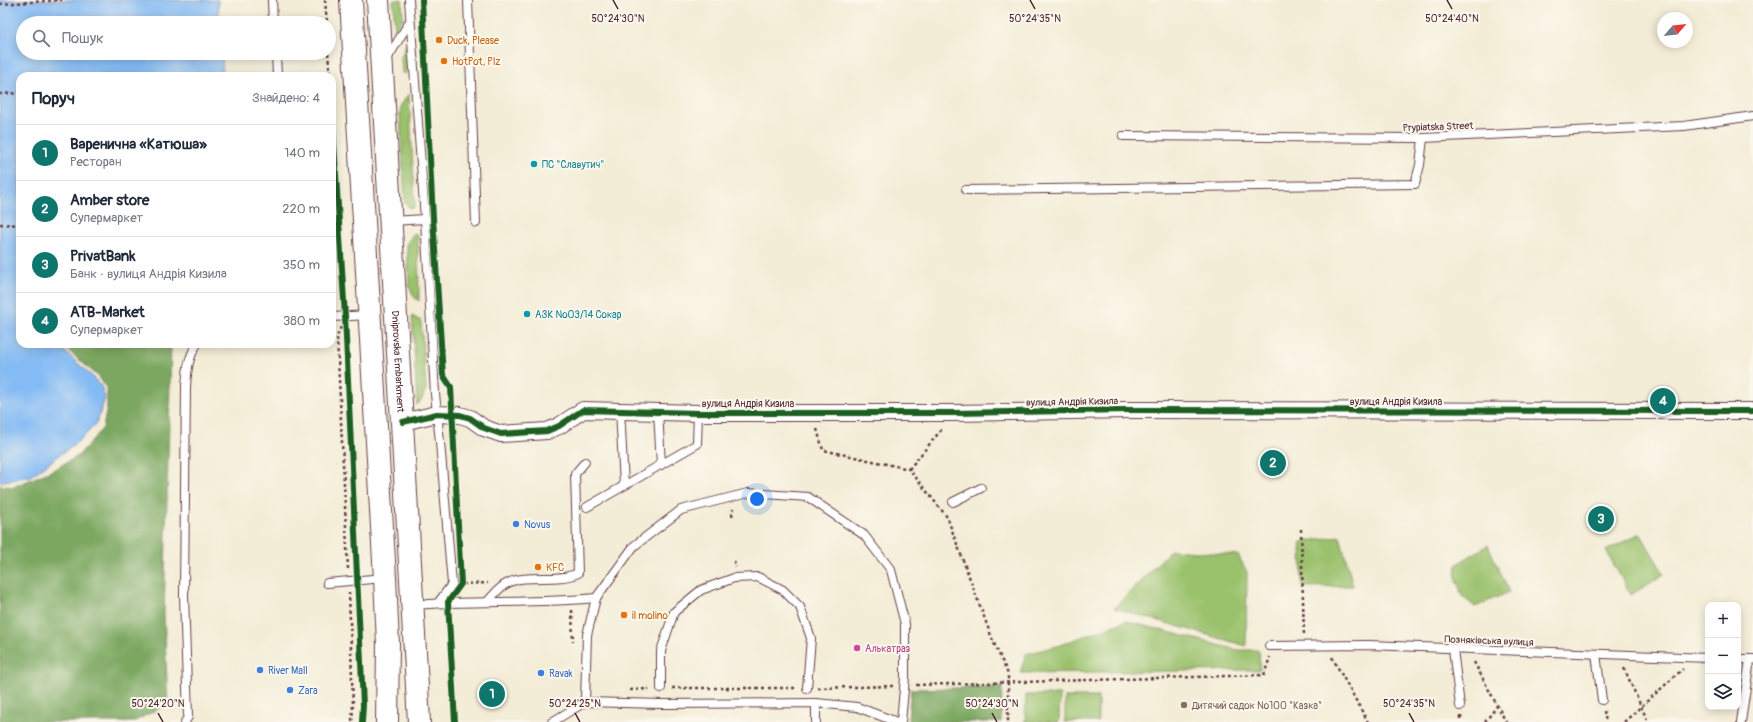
<!DOCTYPE html>
<html lang="uk">
<meta charset="utf-8">
<style>
body{margin:0;font-family:Pangolin,sans-serif;background:#f2f2f3;color:#1f2937}
.controls{position:absolute;right:12px;bottom:12px;display:grid;overflow:hidden;border-radius:8px;box-shadow:0 2px 10px #0003}
.controls button{width:36px;height:36px;display:grid;place-items:center;padding:0;border:0;border-bottom:1px solid #e0e1e3;background:#fff;color:#1f2937;font:20px sans-serif}
.compass{position:absolute;left:1657px;top:12px;width:36px;height:36px;border-radius:50%;background:#fff;box-shadow:0 2px 10px #0003;rotate:62deg}
.you{position:absolute;left:757px;top:499px;width:14px;height:14px;margin:-10px;border:3px solid #fff;border-radius:50%;background:#1a73e8;box-shadow:0 0 0 6px #1a73e833}
.badge{display:grid;place-items:center;width:26px;height:26px;border-radius:50%;background:#0f766e;color:#fff;font-size:13px;font-weight:700}
.pin{position:absolute;translate:-50% -50%;border:2px solid #fff;box-shadow:0 1px 4px #0006}
.list{margin:0;padding:0;list-style:none}
h2{display:flex;justify-content:space-between;align-items:center;height:52px;margin:0;padding:0 16px;font-size:17px}
h2 small{font-size:13px;font-weight:400;color:#747a83}
.list li{display:grid;grid-template-columns:26px 1fr auto;gap:12px;align-items:center;box-sizing:border-box;height:56px;padding:0 16px;border-top:1px solid #e0e1e3}
.list b{display:block;font-size:15px;white-space:nowrap}
.list p{margin:0;font-size:13px;white-space:nowrap;color:#747a83}
.list em{font-size:13px;font-style:normal;color:#747a83}
.icon{flex:none;width:22px;height:22px;fill:none;stroke:currentColor;stroke-width:2;stroke-linecap:round;stroke-linejoin:round}
.map{position:relative;flex:none;width:1753px;height:722px;overflow:hidden}
.search{position:absolute;background:#fff;box-shadow:0 2px 10px #0003;left:16px;top:16px;width:320px;height:44px;display:flex;align-items:center;gap:10px;box-sizing:border-box;padding:0 14px;border-radius:22px;color:#747a83;font-size:15px}
.panel{position:absolute;background:#fff;box-shadow:0 2px 10px #0003;left:16px;top:72px;width:320px;height:276px;border-radius:12px}
.map>svg:first-child{display:block}
.green{fill:#9ac16c;stroke:#72704c}
.forest{fill:#7ba760;stroke:#626346}
.water{fill:#85bbf4;stroke:#686d90}
.lines{fill:none;stroke-linecap:round;stroke-linejoin:round}
.service-casing{stroke:#633e45;stroke-width:10}
.minor-casing{stroke:#633e45;stroke-width:18}
.secondary-casing{stroke:#633e45;stroke-width:24}
.path{stroke:#633e45;stroke-width:2.5;stroke-dasharray:3 3;stroke-linecap:butt}
.service{stroke:#fff;stroke-width:8}
.minor{stroke:#fff;stroke-width:16}
.secondary{stroke:#fff;stroke-width:22}
.cycleway-casing{stroke:#fbf7ec;stroke-width:8}
.cycleway{stroke:#1b5e20;stroke-width:6}
.ticks{fill:none;stroke:#4a1f2b;stroke-width:1.5}
.food-dot{fill:#e8710a;stroke:#fbf7ec;stroke-width:1.5}
.culture-dot{fill:#0f9aa8;stroke:#fbf7ec;stroke-width:1.5}
.shop-dot{fill:#3f7fe0;stroke:#fbf7ec;stroke-width:1.5}
.hotel-dot{fill:#d1479c;stroke:#fbf7ec;stroke-width:1.5}
.education-dot{fill:#8d6e63;stroke:#fbf7ec;stroke-width:1.5}
.labels{text-anchor:middle;stroke-width:4;stroke-linejoin:round;paint-order:stroke}
.food-label{font-size:10px;fill:#c56008;stroke:#fbf7ec;text-anchor:start}
.street-label{font-size:10px;fill:#4a1f2b;stroke:#fbf7ec}
.culture-label{font-size:10px;fill:#0d838f;stroke:#fbf7ec;text-anchor:start}
.shop-label{font-size:10px;fill:#366cbe;stroke:#fbf7ec;text-anchor:start}
.hotel-label{font-size:10px;fill:#b23c85;stroke:#fbf7ec;text-anchor:start}
.education-label{font-size:10px;fill:#785e54;stroke:#fbf7ec;text-anchor:start}
.ticks-label{font-size:10px;text-anchor:middle;fill:#4a1f2b;stroke:#fbf7ec;stroke-width:4;stroke-linejoin:round;paint-order:stroke}
</style>
<div class="map">
<svg width="1753" height="722" viewBox="0 0 1753 722">
<rect width="100%" height="100%" fill="#fbf7ec"/>
<filter id="ink" filterUnits="userSpaceOnUse"><feTurbulence type="fractalNoise" baseFrequency=".025" numOctaves="2"/><feDisplacementMap in="SourceGraphic" scale="8" xChannelSelector="R" yChannelSelector="G"/><feConvolveMatrix kernelMatrix="1 2 1 2 8 2 1 2 1" color-interpolation-filters="sRGB"/></filter>
<filter id="wash" filterUnits="userSpaceOnUse"><feTurbulence type="fractalNoise" baseFrequency=".012" numOctaves="4" result="noise"/><feDisplacementMap in="SourceGraphic" scale="16" xChannelSelector="R" yChannelSelector="G"/><feGaussianBlur stdDeviation="0.9" result="paint"/><feColorMatrix in="noise" values="0 0 0 0 0 0 0 0 0 0 0 0 0 0 0 0 0 1.4 0 .05"/><feComposite in="paint" operator="in"/></filter>
<g filter="url(#wash)">
<rect width="100%" height="100%" fill="#f3ecd6"/>
<!-- green -->
<g class="green">
<path d="M393 0H402L403 19 395 30Z"/>
<path d="M406 44 407 73H402L401 57Z"/>
<path d="M409 94 415 203 414 208H410L405 203 400 115 401 105Z"/>
<path d="M414 233 418 236 419 301 414 297 409 286 407 243Z"/>
<path d="M412 316 421 321 426 388 422 399 417 405Z"/>
<path d="M1640 533 1664 574 1631 595 1606 551Z"/>
<path d="M1340 536 1353 586 1302 587 1301 542Z"/>
<path d="M1488 545 1509 592 1475 607 1462 596 1456 577 1457 564Z"/>
<path d="M1171 550 1238 555 1247 572 1246 646 1114 608Z"/>
<path d="M1126 621 1238 650H1259L1260 670 1020 673 1026 654 1057 646Z"/>
<path d="M1026 695H1060L1059 722H1025Z"/>
<rect x="1065" y="697" width="33" height="25"/>
</g>
<!-- forest -->
<g class="forest">
<path d="M61 344H171L164 613 168 704 133 722H0V485L13 487 51 471 78 456 103 428 107 407V389L99 377Z"/>
<path d="M1002 687 1001 722H910L908 720 911 689Z"/>
</g>
<!-- water -->
<path class="water" d="M0 0H218L219 23H23V53H222L223 76H20V344H56L90 374 101 386 105 398 96 424 80 440 31 476 0 482Z"/>
</g>
<g filter="url(#ink)">
<g class="lines">
<defs>
<g id="service">
<path d="M272 0 273 23"/>
<path d="M409 0 425 219 435 394 440 442 452 584 438 603"/>
<path d="M468 0 476 223"/>
<path d="M276 53 277 76"/>
<path d="M387 59 410 21"/>
<path d="M1123 136 1423 138 1684 126 1753 116"/>
<path d="M966 190 1415 184 1420 165 1423 138"/>
<path d="M392 221 425 219"/>
<path d="M332 317 369 315"/>
<path d="M620 410 624 485"/>
<path d="M658 411 661 465"/>
<path d="M953 502 981 488"/>
<path d="M587 507 697 444 698 413"/>
<path d="M327 583 384 578"/>
<path d="M487 602C493 596 500 586 508 583 527 573 556 583 578 573L575 474 585 462"/>
<path d="M413 605C474 600 535 604 596 598"/>
<path d="M1269 646 1369 645 1708 658"/>
<path d="M1453 649 1460 706"/>
<path d="M1596 654 1602 700"/>
<path d="M1738 659H1753"/>
<path d="M661 688V651L674 612 701 590 734 578 758 577 783 590 800 607 811 638 807 688"/>
<path d="M585 702 587 635 596 598 634 546 681 510 748 493 808 497 864 535 891 570 905 624V678L901 722"/>
<path d="M816 703 857 707 897 722"/>
<path d="M185 722 188 717 184 595 186 387C187 371 188 358 197 344"/>
<path d="M552 722 585 702 662 704 816 703V722"/>
<path d="M1741 722 1750 659"/>
</g>
<path id="minor" d="M403 422 437 414 460 415 470 418 484 428 501 434 547 431 559 426 583 410 698 413H955L1128 410 1753 411"/>
<g id="secondary">
<path d="M351 0 385 578 388 644 387 722"/>
<path id="s1" d="M378 0 419 722"/>
</g>
</defs>
<!-- service casing -->
<use href="#service" class="service-casing"/>
<!-- minor casing -->
<use href="#minor" class="minor-casing"/>
<!-- secondary casing -->
<use href="#secondary" class="secondary-casing"/>
<!-- path -->
<g class="path">
<path d="M325 0 327 23"/>
<path d="M0 4 62 0"/>
<path d="M328 53 330 76"/>
<path d="M0 94 20 93"/>
<path d="M332 112 344 305"/>
<path d="M0 224 20 225"/>
<path d="M341 327 337 337 348 569"/>
<path d="M447 381 451 387V400"/>
<path d="M817 429 823 450 909 469 947 517 993 641 1008 674V722"/>
<path d="M909 469 942 429"/>
<path d="M732 516 733 509"/>
<path d="M1301 529 1304 635"/>
<path d="M734 561 736 567"/>
<path d="M463 584 488 583"/>
<path d="M349 592 353 705 352 722"/>
<path d="M572 610 573 641"/>
<path d="M449 615 455 722"/>
<path d="M1332 657 1368 722"/>
<path d="M1474 662 1506 722"/>
<path d="M1624 668 1648 722"/>
<path d="M916 685 1264 675 1270 657"/>
<path d="M672 688H795"/>
<path d="M818 688 893 686"/>
<path d="M630 690 649 689"/>
<path d="M1604 711 1606 722"/>
<path d="M1461 716V722"/>
<path d="M1485 722 1497 706"/>
<path d="M1624 722 1683 669"/>
</g>
<!-- service -->
<use href="#service" class="service"/>
<!-- minor -->
<use href="#minor" class="minor"/>
<!-- secondary -->
<use href="#secondary" class="secondary"/>
<defs>
<g id="cycleway">
<path d="M422 0 433 218 443 375 451 387 461 584 448 602 455 722"/>
<path d="M332 112 345 316 363 705 362 722"/>
<path d="M403 422 437 414 460 415 470 418 484 428 501 434 547 431 559 426 583 410 698 413H955L1128 410 1753 411"/>
</g>
</defs>
<!-- cycleway casing -->
<use href="#cycleway" class="cycleway-casing"/>
<!-- cycleway -->
<use href="#cycleway" class="cycleway"/>
</g>
</g>
<!-- ticks -->
<path class="ticks" d="M613 0 618 9M1030 0 1035 9M1447 0 1452 9M158 713 163 722M575 713 580 722M992 713 997 722M1409 713 1414 722"/>
<!-- markers -->
<g class="food-dot">
<circle cx="439" cy="40" r="4"/>
<circle cx="444" cy="61" r="4"/>
<circle cx="538" cy="567" r="4"/>
<circle cx="624" cy="615" r="4"/>
</g>
<g class="culture-dot">
<circle cx="534" cy="164" r="4"/>
<circle cx="527" cy="314" r="4"/>
</g>
<g class="shop-dot">
<circle cx="516" cy="524" r="4"/>
<circle cx="260" cy="670" r="4"/>
<circle cx="541" cy="673" r="4"/>
<circle cx="290" cy="690" r="4"/>
</g>
<circle class="hotel-dot" cx="857" cy="648" r="4"/>
<circle class="education-dot" cx="1184" cy="705" r="4"/>
<g class="labels">
<!-- food labels -->
<g class="food-label">
<text x="447" y="44">Duck, Please</text>
<text x="452" y="65">HotPot, Plz</text>
<text x="546" y="571">KFC</text>
<text x="632" y="619">il molino</text>
</g>
<!-- street labels -->
<g class="street-label">
<text transform="translate(1438 126) rotate(-2)" y="4">Prypiatska Street</text>
<text dy="4" stroke="none"><textPath href="#s1" startOffset="362">Dniprovska Embarkment</textPath></text>
<text transform="translate(1072 401) rotate(-1)" y="4">вулиця Андрія Кизила</text>
<text x="1396" y="405">вулиця Андрія Кизила</text>
<text x="748" y="407">вулиця Андрія Кизила</text>
<text transform="translate(1489 640) rotate(2)" y="4">Позняківська вулиця</text>
</g>
<!-- culture labels -->
<g class="culture-label">
<text x="542" y="168">ПС "Славутич"</text>
<text x="535" y="318">АЗК №03/14 Сокар</text>
</g>
<!-- shop labels -->
<g class="shop-label">
<text x="524" y="528">Novus</text>
<text x="268" y="674">River Mall</text>
<text x="549" y="677">Ravak</text>
<text x="298" y="694">Zara</text>
</g>
<!-- hotel labels -->
<g class="hotel-label">
<text x="865" y="652">Алькатраз</text>
</g>
<!-- education labels -->
<g class="education-label">
<text x="1192" y="709">Дитячий садок №100 "Казка"</text>
</g>
</g>
<g class="ticks-label">
<text x="618" y="22">50°24'30"N</text>
<text x="1035" y="22">50°24'35"N</text>
<text x="1452" y="22">50°24'40"N</text>
<text x="158" y="707">50°24'20"N</text>
<text x="575" y="707">50°24'25"N</text>
<text x="992" y="707">50°24'30"N</text>
<text x="1409" y="707">50°24'35"N</text>
</g>
</svg>
<div class="controls">
<button>+</button>
<button>−</button>
<button><svg class="icon" aria-label="layers" viewBox="0 0 24 24"><path d="M12 4l9 5-9 5-9-5zM3 14l9 5 9-5"/></svg></button>
</div>
<svg class="compass" viewBox="-18 -18 36 36"><path d="M0-13l5 13h-10z" fill="#e53935"/><path d="M0 13l5-13h-10z" fill="#747a83"/></svg>
<div class="you"></div>
<div class="pin badge" style="left:492px;top:694px">1</div>
<div class="pin badge" style="left:1273px;top:463px">2</div>
<div class="pin badge" style="left:1601px;top:519px">3</div>
<div class="pin badge" style="left:1663px;top:401px">4</div>
<div class="search"><svg class="icon" aria-label="search" viewBox="0 0 24 24"><circle cx="10" cy="10" r="6"/><path d="M15 15l6 6"/></svg>Пошук</div>
<section class="panel">
<h2>Поруч<small>Знайдено: 4</small></h2>
<ul class="list">
<li><span class="badge">1</span><div><b>Варенична «Катюша»</b><p>Ресторан</p></div><em>140 m</em></li>
<li><span class="badge">2</span><div><b>Amber store</b><p>Супермаркет</p></div><em>220 m</em></li>
<li><span class="badge">3</span><div><b>PrivatBank</b><p>Банк · вулиця Андрія Кизила</p></div><em>350 m</em></li>
<li><span class="badge">4</span><div><b>ATB-Market</b><p>Супермаркет</p></div><em>380 m</em></li>
</ul>
</section>
</div>
